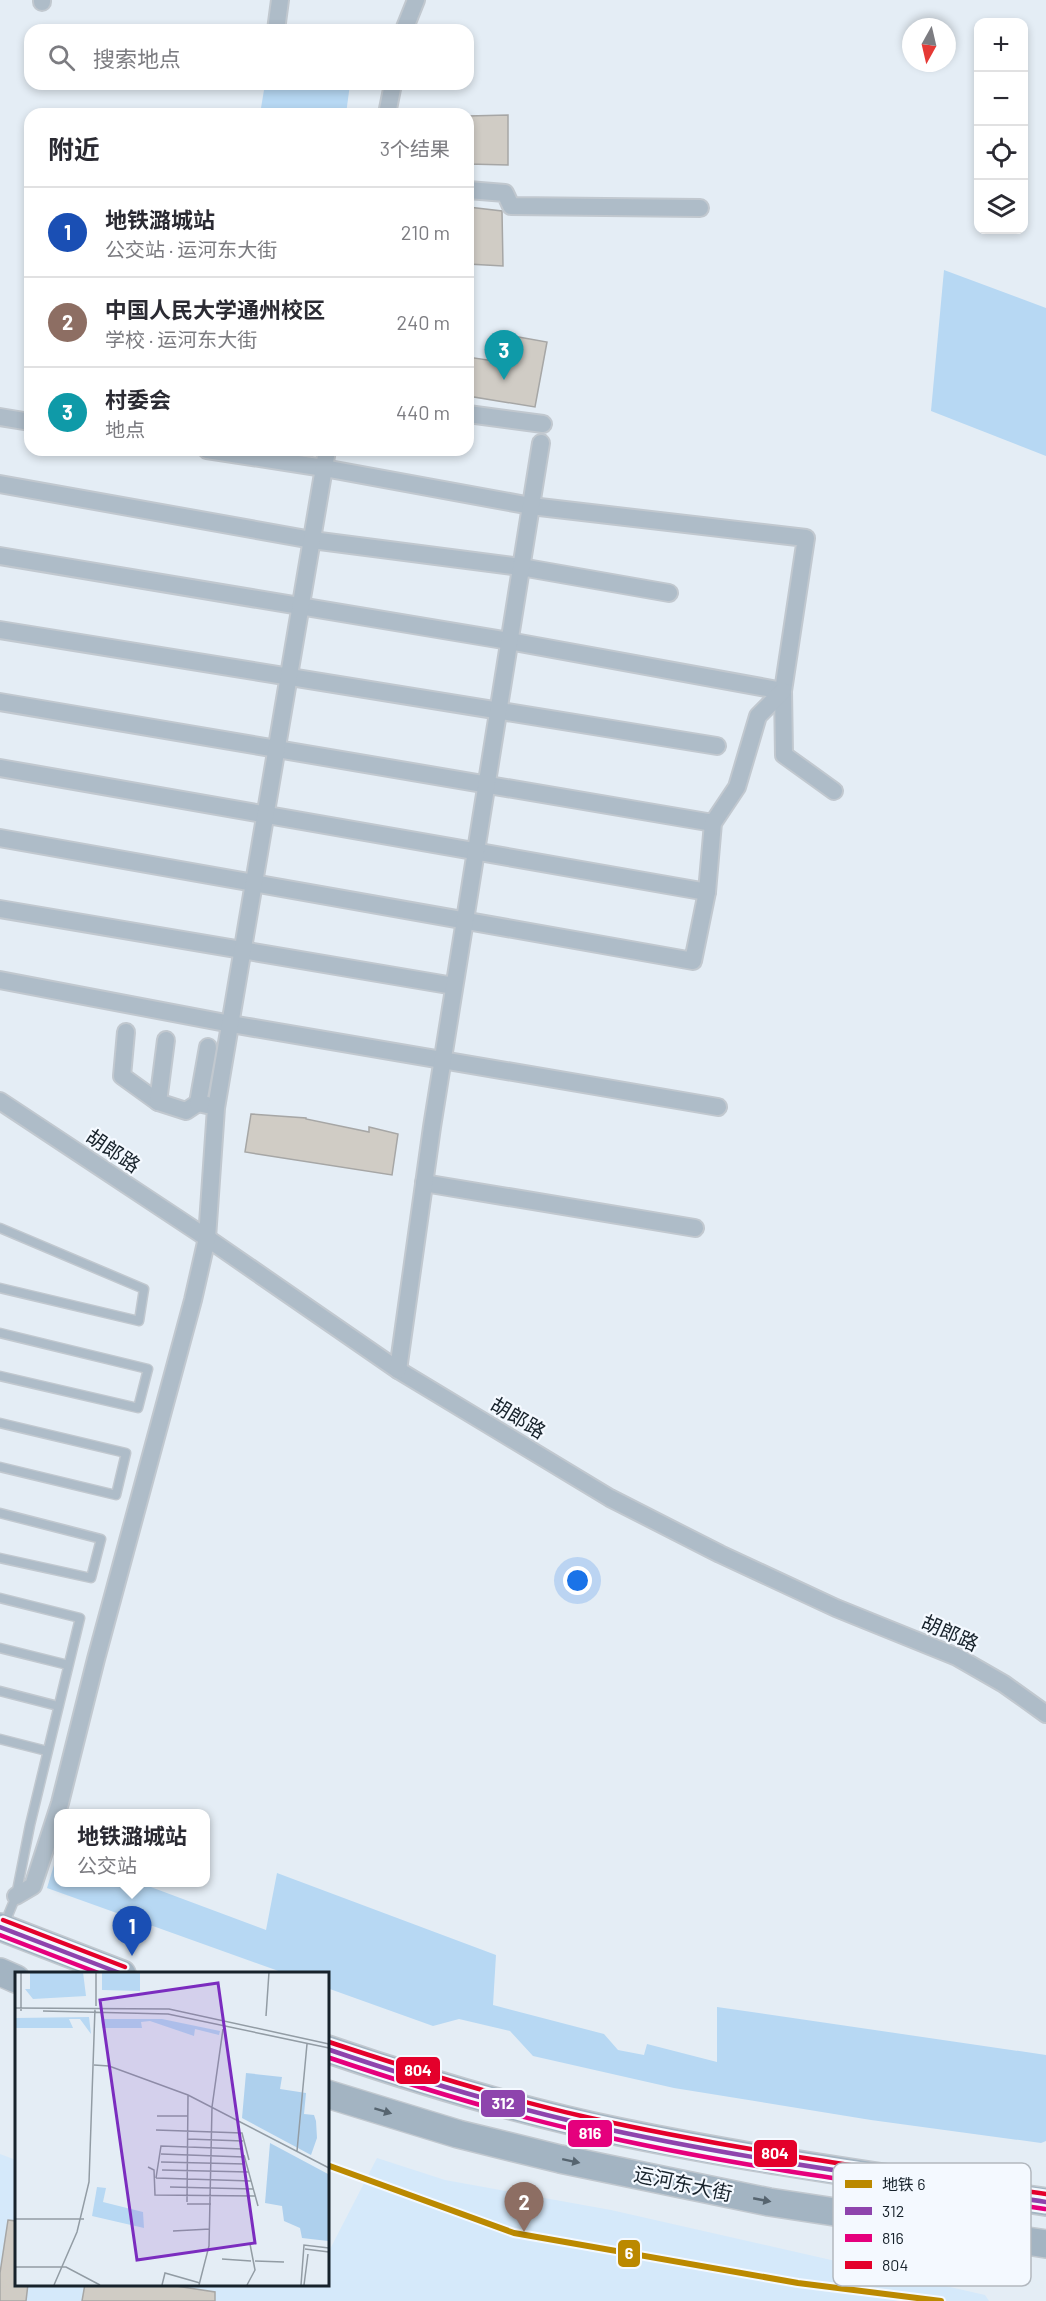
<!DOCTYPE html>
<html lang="zh">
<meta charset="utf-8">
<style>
body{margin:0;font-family:Barlow,"Noto Sans SC",sans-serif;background:#f7f7f7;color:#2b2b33}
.controls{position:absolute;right:18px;top:18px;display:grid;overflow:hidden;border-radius:12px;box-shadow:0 3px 9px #0003}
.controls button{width:54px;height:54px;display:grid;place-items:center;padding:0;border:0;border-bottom:2px solid #e1e1e2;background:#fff;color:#2b2b33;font:30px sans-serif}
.compass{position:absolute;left:902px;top:18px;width:54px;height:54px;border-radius:50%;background:#fff;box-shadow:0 3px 9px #0003;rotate:188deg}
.you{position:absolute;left:578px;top:1581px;width:21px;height:21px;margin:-15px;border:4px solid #fff;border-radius:50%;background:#1a73e8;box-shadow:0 0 0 9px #1a73e833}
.badge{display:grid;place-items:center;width:39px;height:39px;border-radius:50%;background:#d93025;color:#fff;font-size:20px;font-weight:700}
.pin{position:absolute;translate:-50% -50px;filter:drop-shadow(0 2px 3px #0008)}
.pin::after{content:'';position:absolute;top:32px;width:21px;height:18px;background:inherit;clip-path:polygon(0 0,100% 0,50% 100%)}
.popup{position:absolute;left:54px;top:1809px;width:156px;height:78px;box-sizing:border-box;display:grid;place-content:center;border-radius:12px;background:#fff;filter:drop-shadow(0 2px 4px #0005);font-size:20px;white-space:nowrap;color:#7c7c81}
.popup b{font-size:22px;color:#2b2b33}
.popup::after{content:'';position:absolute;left:50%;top:100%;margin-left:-12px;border:12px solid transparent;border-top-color:#fff}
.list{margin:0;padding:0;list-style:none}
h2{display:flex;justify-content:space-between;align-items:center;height:78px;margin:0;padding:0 24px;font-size:26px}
h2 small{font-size:20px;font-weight:400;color:#7c7c81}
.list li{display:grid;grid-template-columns:39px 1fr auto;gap:18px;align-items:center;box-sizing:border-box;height:90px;padding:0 24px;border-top:2px solid #e1e1e2}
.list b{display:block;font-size:22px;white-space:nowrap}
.list p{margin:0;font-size:20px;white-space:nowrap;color:#7c7c81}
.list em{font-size:20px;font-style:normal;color:#7c7c81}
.icon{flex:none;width:33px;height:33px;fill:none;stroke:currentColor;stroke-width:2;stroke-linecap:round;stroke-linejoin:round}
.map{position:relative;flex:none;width:1046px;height:2301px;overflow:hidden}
.search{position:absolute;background:#fff;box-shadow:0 3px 9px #0003;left:24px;top:24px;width:450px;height:66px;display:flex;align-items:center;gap:15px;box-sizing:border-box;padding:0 21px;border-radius:18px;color:#7c7c81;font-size:22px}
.panel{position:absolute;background:#fff;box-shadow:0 3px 9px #0003;left:24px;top:108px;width:450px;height:348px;border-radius:18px}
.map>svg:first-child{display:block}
.built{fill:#d5e9fa}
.green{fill:#b7d8f3}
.building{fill:#d0ccc5;stroke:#a6a6a5;stroke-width:1.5}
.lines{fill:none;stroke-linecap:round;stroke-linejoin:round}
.lane-casing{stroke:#c1c8cf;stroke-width:11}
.street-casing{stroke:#c1c8cf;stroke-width:20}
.primary-casing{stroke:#c1c8cf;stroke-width:30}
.lane{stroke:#aebcc8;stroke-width:8}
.street{stroke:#aebcc8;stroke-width:16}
.primary{stroke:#a3b4c2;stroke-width:27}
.bus-1-casing{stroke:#f4f9ff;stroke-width:9}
.bus-2-casing{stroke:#f4f9ff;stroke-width:9}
.bus-3-casing{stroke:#f4f9ff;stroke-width:9}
.bus-1{stroke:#8e44ad;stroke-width:4.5}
.bus-2{stroke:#e5007d;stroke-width:4.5}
.bus-3{stroke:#e4002b;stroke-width:4.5}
.metro-1-casing{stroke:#f4f9ff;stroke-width:10}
.metro-1{stroke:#bb8900;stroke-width:6}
.oneway{fill:#56646f}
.labels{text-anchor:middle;stroke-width:4.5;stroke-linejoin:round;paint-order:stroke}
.street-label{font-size:20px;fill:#17222b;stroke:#f4f9ff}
.inset-road{fill:none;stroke:#929ca4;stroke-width:1.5}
.view{fill:#7b2cbf;fill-opacity:0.15;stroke:#7b2cbf;stroke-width:3}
.inset-edge{fill:none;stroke:#17222b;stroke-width:3}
.key{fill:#f4f9ff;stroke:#b2b8bf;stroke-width:1.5}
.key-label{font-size:16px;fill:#17222b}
.line-badge{stroke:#f4f9ff;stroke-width:2}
.badge-label{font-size:16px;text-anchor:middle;font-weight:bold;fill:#fff}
</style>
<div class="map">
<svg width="1046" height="2301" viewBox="0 0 1046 2301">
<rect width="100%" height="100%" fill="#e4edf5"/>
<!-- built -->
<path class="built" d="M0 2154 16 2160V2284H327V2255L377 2158 445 2180 611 2210 985 2295 989 2301H0Z"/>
<!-- green -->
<g class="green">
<path d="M265 84H350L346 114H260Z"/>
<path d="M944 270 1046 308V456L931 411Z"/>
<path d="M58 1852V1882L140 1883 266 1930 277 1873 496 1955 493 2005 604 2034 618 2050 644 2055 647 2044 717 2062V2007L1046 2055V2141L1041 2143 871 2120 674 2088 533 2056 510 2031 459 2019 433 2026 327 1988V1974H287L47 1888Z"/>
</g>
<!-- building -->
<g class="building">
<path d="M508 115V165L468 164V116Z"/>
<path d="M468 207 502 211 503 266 468 264Z"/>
<path d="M513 336 547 342 535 407 468 396V357L507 363Z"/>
<path d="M251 1114 306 1118V1119L369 1132V1127L398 1134 392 1175 245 1152Z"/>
<path d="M8 2220 16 2221V2284H28L26 2301H0V2273Z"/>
<path d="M85 2284H163L215 2292V2301H82Z"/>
</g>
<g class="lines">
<defs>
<g id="lane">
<path d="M0 1228 144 1289 139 1321 0 1288"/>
<path d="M0 1333 148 1369 138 1408 0 1376"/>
<path d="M0 1423 126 1453 116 1495 0 1467"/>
<path d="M0 1513 101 1539 91 1578 0 1558"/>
<path d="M0 1598 80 1618 30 1825 16 1896 4 1925"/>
<path d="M0 1648 68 1665"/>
<path d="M0 1691 58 1706"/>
<path d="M0 1739 47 1751"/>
</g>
<g id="street">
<path d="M42 2V0"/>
<path d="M276 30 280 0"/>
<path d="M404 30 416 0"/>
<path d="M387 114 393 84"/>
<path d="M468 190 505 193 511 206 700 208"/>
<path d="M468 414 543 424"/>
<path d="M0 417 30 422"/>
<path d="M207 450 324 468 531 506 806 538 783 691 784 755 834 791"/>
<path d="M0 484 312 540 521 567 669 593"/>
<path d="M0 556 509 641 783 691"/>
<path d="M0 630 717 746"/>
<path d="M0 702 713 823"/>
<path d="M0 768 707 892"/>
<path d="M0 838 693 961 707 892 713 823 737 787 758 716 783 691"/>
<path d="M0 909 454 986"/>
<path d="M0 980 231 1024 718 1107"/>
<path d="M126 1032 122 1076 158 1102"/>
<path d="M166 1040 158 1102 186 1111 198 1103"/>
<path d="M0 1101 207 1238 398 1370 610 1498 720 1554 836 1608 957 1657 1004 1684 1046 1714"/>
<path d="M207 1105 198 1103 208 1047"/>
<path d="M424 1183 695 1228"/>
<path d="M398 1370 432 1127 541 443"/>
<path d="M16 1896 33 1886 60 1803 96 1659 193 1300 207 1238 216 1108 327 450"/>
</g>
<g id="primary">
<path d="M0 1927 122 1974"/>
<path d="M0 1972 16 1979"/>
<path d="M327 2049C423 2082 520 2111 620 2132 760 2161 904 2180 1046 2202"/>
<path d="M327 2094 458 2134 560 2159 769 2202 1046 2244"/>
</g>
</defs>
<!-- lane casing -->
<use href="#lane" class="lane-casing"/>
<!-- street casing -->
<use href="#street" class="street-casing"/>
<!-- primary casing -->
<use href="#primary" class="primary-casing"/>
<!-- lane -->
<use href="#lane" class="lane"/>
<!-- street -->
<use href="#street" class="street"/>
<!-- primary -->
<use href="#primary" class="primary"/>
<defs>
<g id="bus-1">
<path d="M0 1927 122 1974"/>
<path d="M327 2049C412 2078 497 2104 584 2124 737 2159 892 2178 1046 2202"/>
</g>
<g id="bus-2">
<path d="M0 1935 101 1974"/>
<path d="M327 2057C410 2085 494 2111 580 2131 733 2167 890 2186 1045 2209"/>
</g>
<g id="bus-3">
<path d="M3 1920 125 1967"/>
<path d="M329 2042C414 2070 499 2097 586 2117 738 2151 892 2171 1046 2194"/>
</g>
</defs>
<!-- bus-1 casing -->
<use href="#bus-1" class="bus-1-casing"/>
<!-- bus-2 casing -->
<use href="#bus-2" class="bus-2-casing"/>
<!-- bus-3 casing -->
<use href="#bus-3" class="bus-3-casing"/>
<!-- bus-1 -->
<use href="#bus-1" class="bus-1"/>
<!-- bus-2 -->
<use href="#bus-2" class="bus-2"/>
<!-- bus-3 -->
<use href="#bus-3" class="bus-3"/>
<defs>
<path id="metro-1" d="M327 2165 514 2233 798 2283 941 2301"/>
</defs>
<!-- metro-1 casing -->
<use href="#metro-1" class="metro-1-casing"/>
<!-- metro-1 -->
<use href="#metro-1" class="metro-1"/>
</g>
<!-- one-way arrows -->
<defs><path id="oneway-solid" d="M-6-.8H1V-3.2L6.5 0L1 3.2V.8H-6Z" transform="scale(1.5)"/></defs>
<g class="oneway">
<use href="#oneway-solid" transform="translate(383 2111) rotate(17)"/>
<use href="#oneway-solid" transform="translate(571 2161) rotate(12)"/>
<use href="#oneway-solid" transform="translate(762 2200) rotate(11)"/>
</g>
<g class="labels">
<!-- street labels -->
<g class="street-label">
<text transform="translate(113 1151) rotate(34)" y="7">胡郎路</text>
<text transform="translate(518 1418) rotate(31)" y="7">胡郎路</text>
<text transform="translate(950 1633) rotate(24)" y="7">胡郎路</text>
<text transform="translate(683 2184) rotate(12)" y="7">运河东大街</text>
</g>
</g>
<!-- overview -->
<g transform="translate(15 1972)">
<rect width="314" height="314" fill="#e4edf5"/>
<path d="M15 0H68L71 24 18 27 10 17H15ZM87 0H125V19L87 18ZM74 45 76 62 65 47H54L58 56H0V46ZM86 47H147L205 59 204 63 180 57 179 64 135 49 126 50 127 56H87ZM82 215 91 216 88 230 128 240 129 256 77 244Z" fill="#b7d8f3"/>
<path d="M231 101 267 105 265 117 291 121 289 142 299 143 301 149 302 166 296 183 227 146ZM255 171 313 202V269L287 266 285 256 269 249 267 234 250 231Z" fill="#aed0ed"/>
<path class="inset-road" d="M6 0V39M81 34V0M0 36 154 37 314 72M28 39 153 42 314 76M251 44 254 0M79 93 94 94 173 123 314 196M142 144H173M141 158 227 161 234 188M173 167 228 169M282 179 292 72M146 182 229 185M229 183 243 234M146 190 230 192M133 195 139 198 140 223 240 224M147 198 233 200M141 206 146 174 228 177M141 206 236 209M155 215 238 217M172 230 173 123M172 232H196M0 247H69M158 259 195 257M290 277 314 280M207 287 236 289M240 289 269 290M0 295H51L85 313M39 313 62 260 74 210 80 36M147 313 150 301 185 311M184 313 194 274 197 135 208 57M232 313 240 298 235 272M286 313 289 273 314 276M289 313 293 282"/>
<path class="view" d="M203 11 240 271 122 288 85 28Z"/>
<rect width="314" height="314" class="inset-edge"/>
</g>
<!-- legend -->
<rect x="833" y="2163" width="198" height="123" rx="9" class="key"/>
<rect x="845" y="2180" width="27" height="8" fill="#bb8900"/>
<rect x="845" y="2207" width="27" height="8" fill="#8e44ad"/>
<rect x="845" y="2234" width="27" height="8" fill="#e5007d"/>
<rect x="845" y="2261" width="27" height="8" fill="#e4002b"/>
<g class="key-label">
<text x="882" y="2190">地铁 6</text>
<text x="882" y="2217">312</text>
<text x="882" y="2244">816</text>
<text x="882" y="2271">804</text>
</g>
<g class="line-badge">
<rect x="395" y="2056" width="46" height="29" rx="6" fill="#e4002b"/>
<rect x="480" y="2089" width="46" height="29" rx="6" fill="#8e44ad"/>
<rect x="567" y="2119" width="46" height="29" rx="6" fill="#e5007d"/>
<rect x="753" y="2139" width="45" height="29" rx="6" fill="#e4002b"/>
<rect x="617" y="2239" width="24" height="29" rx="6" fill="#bb8900"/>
</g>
<g class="badge-label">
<text x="418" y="2076">804</text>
<text x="503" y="2109">312</text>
<text x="590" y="2139">816</text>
<text x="775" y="2159">804</text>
<text x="629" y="2259">6</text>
</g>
</svg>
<div class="controls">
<button>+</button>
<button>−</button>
<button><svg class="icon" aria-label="locate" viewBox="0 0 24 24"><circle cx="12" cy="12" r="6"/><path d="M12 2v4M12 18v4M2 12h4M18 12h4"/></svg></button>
<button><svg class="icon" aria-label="layers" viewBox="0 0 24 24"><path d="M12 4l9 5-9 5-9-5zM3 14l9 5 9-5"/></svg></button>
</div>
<svg class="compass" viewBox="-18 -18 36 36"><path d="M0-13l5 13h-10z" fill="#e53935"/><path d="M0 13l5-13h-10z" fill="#7c7c81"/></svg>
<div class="you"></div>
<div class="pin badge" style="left:132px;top:1956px;background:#1a4fb4">1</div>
<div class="popup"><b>地铁潞城站</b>公交站</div>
<div class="pin badge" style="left:524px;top:2232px;background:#8d6e63">2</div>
<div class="pin badge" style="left:504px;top:380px;background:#0f9aa8">3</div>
<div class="search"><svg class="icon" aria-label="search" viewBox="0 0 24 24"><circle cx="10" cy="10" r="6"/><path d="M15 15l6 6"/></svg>搜索地点</div>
<section class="panel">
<h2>附近<small>3个结果</small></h2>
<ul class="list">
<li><span class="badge" style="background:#1a4fb4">1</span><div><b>地铁潞城站</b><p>公交站 · 运河东大街</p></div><em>210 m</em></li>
<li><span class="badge" style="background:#8d6e63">2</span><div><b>中国人民大学通州校区</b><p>学校 · 运河东大街</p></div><em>240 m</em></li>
<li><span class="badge" style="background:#0f9aa8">3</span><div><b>村委会</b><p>地点</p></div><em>440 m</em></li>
</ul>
</section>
</div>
